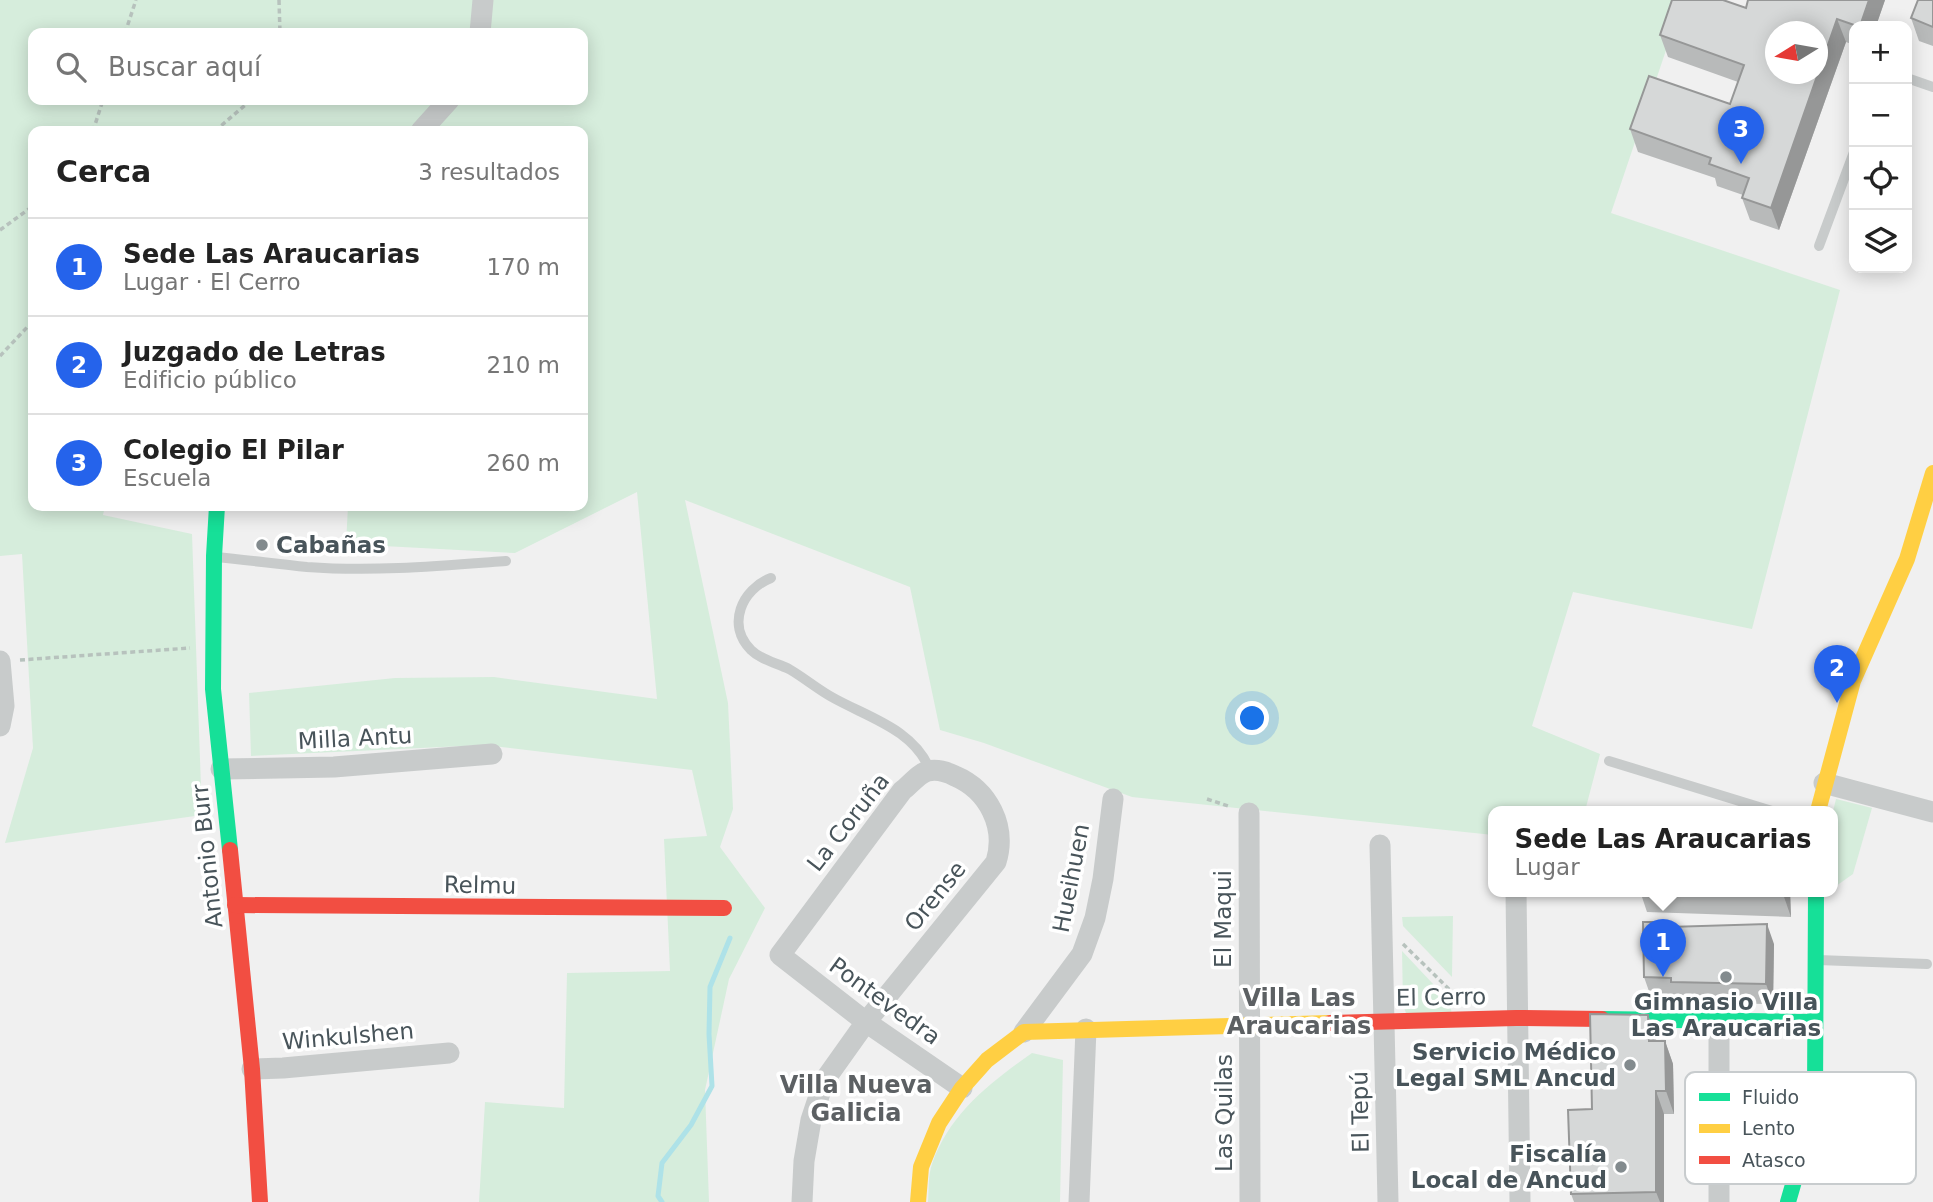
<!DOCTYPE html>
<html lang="es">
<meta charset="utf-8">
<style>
body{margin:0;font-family:"DejaVu Sans",sans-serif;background:#f2f2f2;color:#222}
.controls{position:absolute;right:21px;top:21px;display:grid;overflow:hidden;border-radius:14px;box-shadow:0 4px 18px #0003}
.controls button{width:63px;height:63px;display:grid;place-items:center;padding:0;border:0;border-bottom:2px solid #e0e0e0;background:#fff;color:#222;font:35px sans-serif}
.compass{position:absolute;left:1765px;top:21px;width:63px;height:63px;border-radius:50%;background:#fff;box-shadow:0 4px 18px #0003;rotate:259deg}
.you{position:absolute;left:1253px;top:719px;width:24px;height:24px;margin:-18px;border:5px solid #fff;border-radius:50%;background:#1a73e8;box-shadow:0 0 0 10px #1a73e833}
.badge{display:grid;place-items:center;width:46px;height:46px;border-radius:50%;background:#2563eb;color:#fff;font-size:23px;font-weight:700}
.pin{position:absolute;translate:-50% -58px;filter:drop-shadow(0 2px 4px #0008)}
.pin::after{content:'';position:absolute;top:37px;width:24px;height:21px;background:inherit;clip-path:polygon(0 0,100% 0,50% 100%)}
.popup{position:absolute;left:1488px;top:806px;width:350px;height:91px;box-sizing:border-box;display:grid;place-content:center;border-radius:14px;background:#fff;filter:drop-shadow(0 2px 5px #0005);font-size:23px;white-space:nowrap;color:#767676}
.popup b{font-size:26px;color:#222}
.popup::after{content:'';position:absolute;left:50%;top:100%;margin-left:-14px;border:14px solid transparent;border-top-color:#fff}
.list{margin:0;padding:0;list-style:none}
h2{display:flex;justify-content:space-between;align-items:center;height:91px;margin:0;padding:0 28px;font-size:30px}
h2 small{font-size:23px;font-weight:400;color:#767676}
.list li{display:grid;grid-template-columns:46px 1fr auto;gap:21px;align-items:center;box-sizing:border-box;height:98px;padding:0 28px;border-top:2px solid #e0e0e0}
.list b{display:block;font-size:26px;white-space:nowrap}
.list p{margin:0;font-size:23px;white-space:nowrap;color:#767676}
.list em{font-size:23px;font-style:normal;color:#767676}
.icon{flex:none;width:38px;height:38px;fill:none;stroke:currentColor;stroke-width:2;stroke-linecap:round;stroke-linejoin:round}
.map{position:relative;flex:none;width:1933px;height:1202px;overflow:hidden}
.search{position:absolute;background:#fff;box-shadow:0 4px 18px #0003;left:28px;top:28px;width:560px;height:77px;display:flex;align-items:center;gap:18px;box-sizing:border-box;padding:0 24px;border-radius:14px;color:#767676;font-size:26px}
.panel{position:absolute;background:#fff;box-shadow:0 4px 18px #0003;left:28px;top:126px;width:560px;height:385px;border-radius:14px}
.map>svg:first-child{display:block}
.green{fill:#d6eddc;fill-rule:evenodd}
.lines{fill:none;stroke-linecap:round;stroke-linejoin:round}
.stream{stroke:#aee2e8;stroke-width:5}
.path{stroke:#b7c2bd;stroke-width:3.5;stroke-dasharray:5 3.5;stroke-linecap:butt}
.lane{stroke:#c8cbcb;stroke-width:10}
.street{stroke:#c8cbcb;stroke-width:21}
.fast{stroke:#16e098;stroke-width:16}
.slow{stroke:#ffcf43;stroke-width:16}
.jam{stroke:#f24e42;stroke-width:16}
.wall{fill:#b8baba}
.shaded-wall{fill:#969797}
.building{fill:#d6d8d8;stroke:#969797;stroke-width:2;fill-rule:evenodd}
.poi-dot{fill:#838b8e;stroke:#fff;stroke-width:2.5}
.labels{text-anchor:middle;stroke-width:7;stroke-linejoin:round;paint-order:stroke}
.poi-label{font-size:23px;font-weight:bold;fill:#48545a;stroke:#fff;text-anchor:end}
.street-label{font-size:23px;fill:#48545a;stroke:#fff}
.neighbourhood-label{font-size:24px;font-weight:bold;fill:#5c6063;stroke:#fff}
.key{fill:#fff;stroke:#c8ccce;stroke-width:2}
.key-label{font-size:19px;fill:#48545a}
</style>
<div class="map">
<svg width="1933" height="1202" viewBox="0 0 1933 1202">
<rect width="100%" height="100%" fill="#f0f0f0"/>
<!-- green -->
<g class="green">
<path d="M0 0H1683L1611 213 1840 290 1752 629 1573 592 1532 726 1600 754 1585 811H1493V835L1132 797 984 743 940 730 910 587 685 500 728 703 733 809 720 847 765 908 729 979 705 1090 709 1202H479L485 1102 564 1108 567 973 670 971 664 839 707 836 692 770 485 745 251 756 249 693 395 678 494 677 657 699 637 492 515 553 346 544 348 506H583V131H33V506H105L103 515 192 534 202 815 5 843 33 748 22 554 0 556ZM33 33H583V100H33Z"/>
<path d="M1836 799 1872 808 1853 874 1836 886 1833 877V811Z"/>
<path d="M1453 916 1452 977 1403 926 1402 917Z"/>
<path d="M1402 951 1450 1002 1452 1016 1406 1013 1403 1005Z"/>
<path d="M1032 1053 1063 1060 1060 1202H928C929 1190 928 1175 932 1164 950 1113 990 1083 1032 1053Z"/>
</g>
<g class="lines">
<!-- stream -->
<path class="stream" d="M662 1202 658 1196 662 1163 691 1125 712 1086 709 1034 710 987 730 938"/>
<!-- path -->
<g class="path">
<path d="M279 0 280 33"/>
<path d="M125 33 136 0"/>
<path d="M93 131 103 100"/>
<path d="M215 131 251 100"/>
<path d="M0 230 33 206"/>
<path d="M0 356 33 321"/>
<path d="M20 660 190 648"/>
<path d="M1207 799 1231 807"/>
<path d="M1403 944 1455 995"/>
</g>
<!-- lane -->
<g class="lane">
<path d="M1907 78 1933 87"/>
<path d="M1819 246 1854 152"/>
<path d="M216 557C247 560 277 564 307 567 374 572 440 566 506 561"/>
<path d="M771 578C742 589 726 625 751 650 761 660 777 663 789 669 803 677 816 688 830 696 866 717 913 728 930 770"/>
<path d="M1609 761 1772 811"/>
<path d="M1818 960 1927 964"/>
</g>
<!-- street -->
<g class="street">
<path d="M480 33 483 0"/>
<path d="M421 131 449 100"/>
<path d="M0 661 4 706 0 726"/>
<path d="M221 769 334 767 492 754"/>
<path d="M1824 783 1933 812"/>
<path d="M1249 813 1250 1202"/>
<path d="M1380 845 1388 1202"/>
<path d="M1516 891 1520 1202"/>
<path d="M1024 1032 1082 954 1095 918 1103 879 1113 799"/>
<path d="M252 1069 283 1068 449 1053"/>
<path d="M802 1202 804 1161 811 1120 824 1081 866 1022 996 862C1007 826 988 790 955 776 947 772 937 769 928 771 919 773 910 785 902 791L780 955 866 1022 962 1088"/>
<path d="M1079 1202 1086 1029"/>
<path d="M1719 1202V1019"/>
</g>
<!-- fast -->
<g class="fast">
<path d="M217 506 214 556 213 689 230 850"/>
<path d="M1602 1019 1815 1022"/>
<path d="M1788 1202 1810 1126 1815 1098 1816 891"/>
</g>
<!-- slow -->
<g class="slow">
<path d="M1818 811 1853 681 1907 559 1933 473"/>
<path d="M918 1202 921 1167 939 1123 962 1088 987 1060 1024 1032 1330 1023"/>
</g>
<!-- jam -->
<g class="jam">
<path d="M230 850 252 1069 260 1202"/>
<path d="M235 905 724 908"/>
<path d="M1330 1023 1516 1018 1602 1019"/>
</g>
</g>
<!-- wall -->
<g class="wall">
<path d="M1748 0H1885L1876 26H1854V45L1846 42 1779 230 1750 220 1742 198 1743 195 1717 186 1715 178 1638 152 1630 129 1730 104 1738 82 1668 57 1660 35 1746 8Z"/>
<path d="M1933 0V46L1919 41 1911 18Z"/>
<path d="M1640 891H1790L1791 917 1647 912Z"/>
<path d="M1670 922 1671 927 1774 944 1773 1004 1678 1003 1676 998 1651 997 1644 977Z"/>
<path d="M1648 1015 1656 1037V1041H1665L1673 1064 1674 1114H1664V1202H1574L1571 1194 1592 1109Z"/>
</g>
<!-- shaded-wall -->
<g class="shaded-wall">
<path d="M1869 0H1885L1876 26H1860Z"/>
<path d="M1837 19 1846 42 1779 230 1771 208Z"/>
<path d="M1783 891H1790L1791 917 1783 894Z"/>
<path d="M1767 924 1774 944 1773 1004 1766 984Z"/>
<path d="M1648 1015 1656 1037 1657 1064 1649 1041Z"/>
<path d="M1665 1041 1673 1064 1674 1114 1666 1091Z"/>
<path d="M1656 1091 1664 1114V1202H1660L1656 1192Z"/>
</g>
<!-- building -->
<g class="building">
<path d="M1672 0H1723L1746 8 1748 0H1869L1860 26H1857L1837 19 1771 208 1742 198 1749 178 1709 164 1711 158 1630 129 1649 76 1730 104 1744 65 1660 35ZM1775 32H1817V74H1775Z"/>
<path d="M1918 0H1933V27L1911 18Z"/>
<path d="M1698 891H1783V894Z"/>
<path d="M1643 922H1670L1669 927 1767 924 1766 984 1671 982V978L1644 977Z"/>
<path d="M1590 1014 1648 1015 1649 1041H1665L1666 1091H1656V1192L1571 1194 1568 1110 1592 1109Z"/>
</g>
<!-- markers -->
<g class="poi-dot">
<circle cx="262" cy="545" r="7"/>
<circle cx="1726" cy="977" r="7"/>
<circle cx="1630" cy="1065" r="7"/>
<circle cx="1621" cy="1167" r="7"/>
</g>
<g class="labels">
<!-- poi labels -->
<g class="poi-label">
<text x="276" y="553" text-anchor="start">Cabañas</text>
<text x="1726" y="1010" text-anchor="middle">Gimnasio Villa<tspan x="1726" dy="26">Las Araucarias</tspan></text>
<text x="1616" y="1060">Servicio Médico<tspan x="1616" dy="26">Legal SML Ancud</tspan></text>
<text x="1607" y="1162">Fiscalía<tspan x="1607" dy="26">Local de Ancud</tspan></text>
</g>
<!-- street labels -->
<g class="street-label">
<text transform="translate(355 738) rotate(-3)" y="8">Milla Antu</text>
<text transform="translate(848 822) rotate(-52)" y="8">La Coruña</text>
<text transform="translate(207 856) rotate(-96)" y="8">Antonio Burr</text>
<text transform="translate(1071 878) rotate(-79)" y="8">Hueihuen</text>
<text transform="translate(480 885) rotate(1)" y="8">Relmu</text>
<text transform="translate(935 896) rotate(-51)" y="8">Orense</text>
<text transform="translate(1223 919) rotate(-90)" y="8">El Maqui</text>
<text transform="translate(1441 997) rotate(-1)" y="8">El Cerro</text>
<text transform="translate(885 1001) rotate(36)" y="8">Pontevedra</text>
<text transform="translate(348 1036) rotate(-5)" y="8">Winkulshen</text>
<text transform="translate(1360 1112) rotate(-91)" y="8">El Tepú</text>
<text transform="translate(1224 1113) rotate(-90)" y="8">Las Quilas</text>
</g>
<!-- neighbourhood labels -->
<g class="neighbourhood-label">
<text x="1299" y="1006">Villa Las<tspan x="1299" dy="28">Araucarias</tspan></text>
<text x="856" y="1093">Villa Nueva<tspan x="856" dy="28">Galicia</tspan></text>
</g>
</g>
<!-- legend -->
<rect x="1685" y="1072" width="231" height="112" rx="10" class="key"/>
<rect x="1699" y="1093" width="31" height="8" fill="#16e098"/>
<rect x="1699" y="1124" width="31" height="9" fill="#ffcf43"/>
<rect x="1699" y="1156" width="31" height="8" fill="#f24e42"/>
<g class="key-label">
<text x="1742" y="1104">Fluido</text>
<text x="1742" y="1135">Lento</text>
<text x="1742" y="1167">Atasco</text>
</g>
</svg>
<div class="controls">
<button>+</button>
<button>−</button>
<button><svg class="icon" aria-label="locate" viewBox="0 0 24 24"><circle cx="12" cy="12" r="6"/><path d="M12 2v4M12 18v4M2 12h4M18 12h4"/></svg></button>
<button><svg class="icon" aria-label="layers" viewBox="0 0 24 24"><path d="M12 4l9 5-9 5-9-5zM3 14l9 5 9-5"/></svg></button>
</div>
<svg class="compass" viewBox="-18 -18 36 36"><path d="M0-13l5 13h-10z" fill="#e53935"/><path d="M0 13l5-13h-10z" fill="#767676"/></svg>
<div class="you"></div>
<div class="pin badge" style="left:1663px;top:977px">1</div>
<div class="popup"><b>Sede Las Araucarias</b>Lugar</div>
<div class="pin badge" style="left:1837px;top:703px">2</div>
<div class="pin badge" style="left:1741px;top:164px">3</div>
<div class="search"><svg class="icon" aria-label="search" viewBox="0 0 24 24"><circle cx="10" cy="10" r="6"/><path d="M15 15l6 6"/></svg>Buscar aquí</div>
<section class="panel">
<h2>Cerca<small>3 resultados</small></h2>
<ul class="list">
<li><span class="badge">1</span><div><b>Sede Las Araucarias</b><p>Lugar · El Cerro</p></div><em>170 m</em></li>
<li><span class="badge">2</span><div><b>Juzgado de Letras</b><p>Edificio público</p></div><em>210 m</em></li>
<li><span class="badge">3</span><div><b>Colegio El Pilar</b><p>Escuela</p></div><em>260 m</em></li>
</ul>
</section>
</div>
